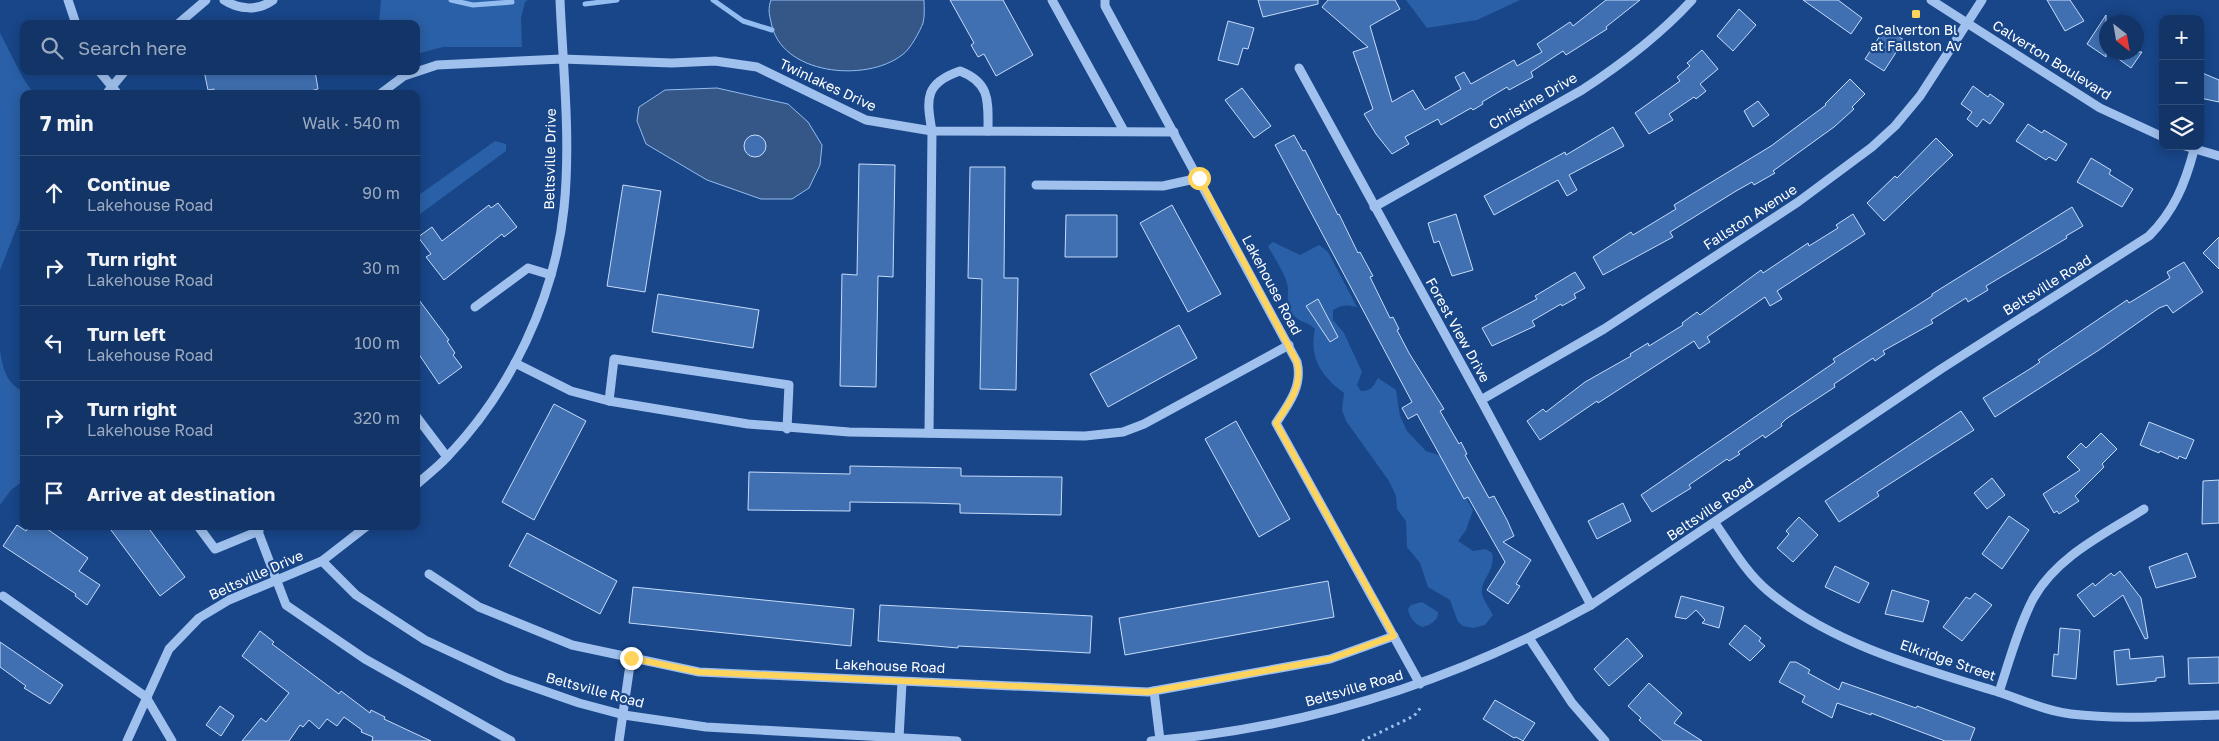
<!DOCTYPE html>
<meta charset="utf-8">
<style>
body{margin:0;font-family:"Golos Text",sans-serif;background:#1f3f70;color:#f1f3f6}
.controls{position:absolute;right:15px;top:15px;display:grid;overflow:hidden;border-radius:10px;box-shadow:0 2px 12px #0003}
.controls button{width:45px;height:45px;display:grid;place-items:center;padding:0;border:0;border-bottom:1px solid #314f7b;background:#123467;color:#f1f3f6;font:25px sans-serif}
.compass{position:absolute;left:2099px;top:15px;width:45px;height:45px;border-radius:50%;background:#123467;box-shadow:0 2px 12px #0003;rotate:149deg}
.stop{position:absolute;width:15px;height:15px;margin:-11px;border:4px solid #ffd45d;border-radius:50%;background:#fff}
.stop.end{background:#ffd45d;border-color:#fff;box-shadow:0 1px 5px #0008}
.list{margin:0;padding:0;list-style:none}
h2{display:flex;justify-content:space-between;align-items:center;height:65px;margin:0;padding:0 20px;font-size:21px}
h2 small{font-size:16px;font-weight:400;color:#9caac0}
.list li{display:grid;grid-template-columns:32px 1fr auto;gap:15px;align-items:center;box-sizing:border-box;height:75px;padding:0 20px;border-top:1px solid #314f7b}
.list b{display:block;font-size:19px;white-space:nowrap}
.list p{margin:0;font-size:16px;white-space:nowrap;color:#9caac0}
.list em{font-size:16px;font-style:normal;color:#9caac0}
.icon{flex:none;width:28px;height:28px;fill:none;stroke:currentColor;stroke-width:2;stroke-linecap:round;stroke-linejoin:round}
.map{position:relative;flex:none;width:2219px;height:741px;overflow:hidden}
.search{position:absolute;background:#123467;box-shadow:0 2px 12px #0003;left:20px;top:20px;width:400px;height:55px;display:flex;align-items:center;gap:12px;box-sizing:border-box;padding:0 18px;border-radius:10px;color:#9caac0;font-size:19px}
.panel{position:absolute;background:#123467;box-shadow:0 2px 12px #0003;left:20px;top:90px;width:400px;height:440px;border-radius:10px}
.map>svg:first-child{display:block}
.green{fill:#2a60a7}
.water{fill:#355788;stroke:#93bcf0}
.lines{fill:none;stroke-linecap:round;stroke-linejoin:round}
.stream{stroke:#93bcf0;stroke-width:5}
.building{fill:#4070b2;stroke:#c6dcfa}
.path{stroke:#a0c1ee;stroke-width:3;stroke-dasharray:2.5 4;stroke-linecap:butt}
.minor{stroke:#a0c1ee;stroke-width:9}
.route{stroke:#ffd45d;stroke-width:6}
.poi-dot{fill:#ffd45d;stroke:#184689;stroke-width:2}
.labels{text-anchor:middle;stroke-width:4.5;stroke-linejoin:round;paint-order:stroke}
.poi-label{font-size:14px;fill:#fff;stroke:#184689}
.street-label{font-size:14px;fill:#fff;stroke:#184689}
</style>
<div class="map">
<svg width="2219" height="741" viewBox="0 0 2219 741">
<rect width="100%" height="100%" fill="#184689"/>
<!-- green -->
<g class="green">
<path d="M381 0H528L525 2 521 18 522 47H443L416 54V24H381L379 22Z"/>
<path d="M1406 0H1520L1477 20 1427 28Z"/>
<path d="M0 33 23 78 34 94H24V209L0 270Z"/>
<path d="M495 141 506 144V151L416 217V197Z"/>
<path d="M1273 242 1300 255 1319 245 1328 252 1357 307C1348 305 1342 304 1333 310V320L1344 333 1362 372 1357 385 1361 391C1372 391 1373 386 1378 378L1396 390 1400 416 1407 431 1426 451 1441 456 1473 510 1466 530 1458 541 1473 551 1486 549 1492 553C1496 572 1480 578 1482 594 1484 601 1490 609 1493 615L1485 625 1473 628 1463 626 1458 622 1450 600 1428 587 1420 563 1407 547 1406 521 1397 509 1396 496 1389 481 1346 421 1342 410 1344 393C1321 376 1309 358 1315 329 1308 322 1299 322 1293 315 1286 308 1288 297 1288 289 1287 275 1274 258 1268 246Z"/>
<path d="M0 350C2 366 7 386 24 391V480L11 490 0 505Z"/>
<path d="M1422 602 1438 612C1439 620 1430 625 1423 627 1415 625 1409 617 1408 609L1411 605Z"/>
</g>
<!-- water -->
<g class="water">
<path d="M771 0H924C924 7 925 16 923 23 920 31 910 50 902 55 866 83 780 75 771 22 769 14 768 8 771 0Z"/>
<path d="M717 88 788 104 808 122 822 145 820 165 809 188 792 199H761L707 180 646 144 637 121 639 107 665 90Z"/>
</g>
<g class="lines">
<!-- stream -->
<g class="stream">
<path d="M451 0 473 5 512 2"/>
<path d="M713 0 743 21 772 30"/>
<path d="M585 4 617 0"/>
</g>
</g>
<!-- building -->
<g class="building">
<path d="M950 0H1003L1033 55 996 76 984 54 978 57 971 45 974 43Z"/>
<path d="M1258 0H1318V4L1263 17Z"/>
<path d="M1328 0H1395L1400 9 1370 26 1392 102 1413 90 1425 110 1461 89 1455 77 1464 72 1471 84 1514 60 1517 66 1542 52 1537 44 1570 22 1573 26 1606 0H1640L1606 27 1607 29 1566 55 1563 51 1531 72 1533 77 1509 90 1507 87 1482 102 1483 104 1473 110 1471 108 1441 125 1438 119 1405 137 1409 144 1392 154 1376 134 1364 114 1373 109 1353 52 1368 47 1322 7Z"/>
<path d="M1803 0H1838L1862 18 1851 34Z"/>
<path d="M2047 0H2070L2084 21 2065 31Z"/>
<path d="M1739 9 1756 25 1733 51 1717 36Z"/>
<path d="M2106 15V57L2087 44Z"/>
<path d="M1228 21 1254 28 1248 49 1243 48 1238 65 1218 60Z"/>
<path d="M1885 28 1904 40 1884 71 1865 59Z"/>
<path d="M1702 50 1718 69 1700 84 1706 91 1696 99 1694 97 1669 114 1673 120 1649 134 1635 113 1680 81 1677 77 1690 66 1687 63Z"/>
<path d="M2109 52H2142L2131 68Z"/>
<path d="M204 71H315L318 89 299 94H215L214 89 208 90Z"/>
<path d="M2200 72 2219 80V102L2200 98Z"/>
<path d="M1850 79 1865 94 1852 107 1854 109 1834 127 1773 171 1775 173 1754 185 1752 182 1736 191 1670 232 1673 237 1603 275 1593 257 1631 232 1633 235 1676 209 1674 205 1771 146 1826 105 1825 104Z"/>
<path d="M1973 86 1988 97 1990 94 2004 104 1990 124 1983 119 1977 127 1967 119 1972 112 1961 104Z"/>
<path d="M1242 88 1271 126 1254 138 1225 100Z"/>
<path d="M1758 101 1769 115 1753 127 1744 111Z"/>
<path d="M2028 124 2042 133 2044 130 2067 144 2056 161 2049 157 2046 160 2016 141Z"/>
<path d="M1613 127 1624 146 1569 175 1577 190 1567 196 1558 180 1494 215 1484 196 1565 152 1566 155Z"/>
<path d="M1294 135 1303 151 1305 150 1338 215 1339 214 1358 253 1360 252 1373 276 1370 277 1390 318 1393 317 1399 329 1397 330 1409 353 1444 409 1440 411 1459 444 1461 442 1467 454 1465 455 1489 498 1494 496 1507 520 1514 536 1503 542 1531 560 1516 584 1520 586 1508 604 1487 590 1505 562 1468 497 1464 499 1417 414 1408 419 1402 408 1412 402 1275 145Z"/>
<circle cx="755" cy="146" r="11"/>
<path d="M1936 138 1953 155 1884 221 1867 203 1895 176 1897 178Z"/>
<path d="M2091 158 2111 170 2109 174 2133 189 2122 207 2077 182Z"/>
<path d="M859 164 895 165 893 277 878 276 876 387 840 386 842 274 857 275Z"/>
<path d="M970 167H1005L1004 278H1018L1016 390 980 389 982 279 968 278Z"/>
<path d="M623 185 661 191 645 292 607 286Z"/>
<path d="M498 203 517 227 504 237 502 234 444 280 426 257 431 254 418 237 432 227 442 241 489 205 491 208Z"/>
<path d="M1172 205 1221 294 1188 312 1140 223Z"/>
<path d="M2072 207 2083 226 2066 236 2067 238 1986 286 1988 290 1968 302 1966 298 1931 320 1933 323 1883 351 1885 354 1875 361 1873 358 1834 384 1835 387 1786 419 1781 424 1782 426 1765 438 1763 435 1738 452 1740 454 1729 461 1727 459 1689 485 1691 488 1652 512 1641 495 1835 362 1833 359 1932 296V294Z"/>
<path d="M1456 214 1473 270 1452 276 1439 241 1434 243 1428 223Z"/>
<path d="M1853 214 1865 234 1777 291 1782 299 1770 306 1765 297 1707 337 1710 342 1699 349 1694 341 1598 403 1597 401 1540 440 1527 421 1543 409 1546 412 1585 382 1631 356 1630 354 1648 343 1649 346 1683 325 1682 323 1697 312 1700 315 1761 270 1763 273 1808 243 1809 246 1838 228 1836 225Z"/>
<path d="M1066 215H1117V257H1065Z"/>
<path d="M2219 237V269L2203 253Z"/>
<path d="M2184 262 2203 292 2173 313 2167 305 2159 308 2099 350 1995 417 1983 398 2033 367 2040 362 2038 360 2127 300 2129 303 2170 278 2167 272Z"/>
<path d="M1575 272 1585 288 1574 294 1576 298 1562 306 1561 304 1532 321 1535 326 1492 346 1482 328 1537 299 1535 296Z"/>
<path d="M658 294 759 310 753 348 652 332Z"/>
<path d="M416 296 449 340 447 341 455 353 453 355 462 367 439 384 416 350Z"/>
<path d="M1318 299 1338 337 1330 342 1306 306Z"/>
<path d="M1179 325 1197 358 1108 407 1090 374Z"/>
<path d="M554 404 586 421 534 520 502 502Z"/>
<path d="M1961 411 1974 430 1877 492 1879 496 1839 522 1825 501Z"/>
<path d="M1236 421 1290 519 1259 537 1205 439Z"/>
<path d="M2149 422 2194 440 2186 459 2179 456 2178 459 2160 451 2159 453 2140 445Z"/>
<path d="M2101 433 2117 449 2102 464 2104 467 2075 496 2079 501 2059 514 2057 511 2054 513 2043 494 2080 470 2067 457 2081 443 2086 448Z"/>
<path d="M850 466 961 468V476L1062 477 1061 515 960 513V504L928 503 850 502V511L748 510 749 472 850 474Z"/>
<path d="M1992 478 2005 495 1987 509 1974 493Z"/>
<path d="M2219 480V523L2202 524 2203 481Z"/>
<path d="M1623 503 1631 521 1597 539 1588 521Z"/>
<path d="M2009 516 2029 530 2002 569 1982 554Z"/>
<path d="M1799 517 1818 535 1793 562 1777 548 1789 534 1786 531Z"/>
<path d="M17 525 26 531 29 526H43L88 558 79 571 100 585 87 605 75 596 76 594 3 546Z"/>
<path d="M108 526H147L185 577 160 596Z"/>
<path d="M527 533 617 581 600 614 509 566Z"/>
<path d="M2187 553 2196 577 2156 588 2149 567Z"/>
<path d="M1835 566 1869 583 1859 603 1825 587Z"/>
<path d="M2120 571 2141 598 2148 638 2145 639 2123 595 2094 617 2077 595 2093 583 2095 586 2111 573 2114 576Z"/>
<path d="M1328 581 1334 617 1125 655 1119 618Z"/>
<path d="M633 587 854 609 851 646 629 623Z"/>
<path d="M1892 590 1929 601 1923 622 1885 614Z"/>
<path d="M1975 593 1992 605 1962 641 1943 627 1966 597 1970 599Z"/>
<path d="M1681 596 1724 607 1719 628 1702 623 1705 620 1696 610 1686 619 1675 617Z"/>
<path d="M880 605 1092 616 1090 653 958 646V648L878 641Z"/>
<path d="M1745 625 1761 638 1759 641 1765 646 1750 661 1729 644Z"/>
<path d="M2060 628 2080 630 2076 679 2052 676 2054 654 2058 655Z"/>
<path d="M260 631 274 642 272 644 339 694 341 691 370 713 371 710 385 717 384 719 431 741H372L373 737 361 732 362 730 344 717 337 726 327 719 319 729 309 720 303 727 300 725 289 741H242L261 718 266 722 289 693 242 656Z"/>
<path d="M1627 638 1643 656 1609 686 1594 669Z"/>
<path d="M0 642 63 685 50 704 24 688 26 686 0 667Z"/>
<path d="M2129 649 2130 659 2163 656 2165 677 2156 678V681L2117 685 2114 651Z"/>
<path d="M2219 657V683L2189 684 2188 658Z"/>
<path d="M1790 662H1796L1810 670 1808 673 1839 690 1842 682 1916 708 1917 706 1975 728 1970 741H1945L1871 713V715L1837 703 1832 718 1802 702 1805 696 1779 682Z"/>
<path d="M1649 683 1682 713 1674 723 1702 741H1663L1639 720 1641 718 1628 706Z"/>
<path d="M1495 700 1535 723 1523 741 1516 737 1514 738 1483 719Z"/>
<path d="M220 706 234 716 221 736 206 725Z"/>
</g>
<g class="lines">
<!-- path -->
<path class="path" d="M1362 741 1414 716 1422 706"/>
<!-- minor -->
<g class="minor">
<path d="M68 0 76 24"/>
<path d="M224 0C239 10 258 11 273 0"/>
<path d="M1052 0 1124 131"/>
<path d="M1105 0V6L1297 362C1303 385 1289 404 1276 423L1420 684"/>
<path d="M1931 0 2100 108 2163 137"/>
<path d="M178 24 206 0"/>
<path d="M1299 68 1481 400 1591 605"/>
<path d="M99 71 118 94"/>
<path d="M106 94 125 71"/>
<path d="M380 94 404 76 437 65 562 59 672 63 715 61 757 67 866 120 932 131 1174 132"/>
<path d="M2185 146 2219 156"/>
<path d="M1036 185 1163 186 1199 178"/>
<path d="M1374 207 1582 90C1622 64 1659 36 1692 0"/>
<path d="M475 307 528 268 551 275"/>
<path d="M515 363 571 391 609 401 748 424 849 432 1085 436 1123 432 1144 424 1289 345"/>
<path d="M1481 400 1604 329 1798 202 1872 147 1895 126 1920 96 1982 0"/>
<path d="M609 401 614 359 789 385 787 429"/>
<path d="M416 416 447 457"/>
<path d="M929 433 932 131C926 98 925 83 960 71 991 83 988 102 988 131"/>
<path d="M416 485C427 475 438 467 447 457 510 392 555 298 564 208 571 139 563 69 560 0"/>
<path d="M1715 523C1731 546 1746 573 1768 591 1830 643 1919 668 1995 691 2021 699 2045 711 2071 714 2120 720 2170 716 2219 715"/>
<path d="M198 526 215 549 259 531"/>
<path d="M256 526 286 605 365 659 511 741"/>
<path d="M322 561 356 595 425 640 507 678 579 703 624 715 706 727 957 741"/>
<path d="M429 574 479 607 572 645 699 672 1148 692 1330 659 1394 636"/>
<path d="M3 596 146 697 172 741"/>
<path d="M1529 638 1572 703 1605 741"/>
<path d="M1154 691 1160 740"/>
<path d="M1999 692C2009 662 2018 628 2033 599 2057 556 2105 534 2144 509"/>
<path d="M899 738 902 682"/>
<path d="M127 741 169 649 199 618 229 600 322 561 367 526"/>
<path d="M619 741 631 658"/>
<path d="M1151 741C1307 728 1455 681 1591 605L1941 369 2149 236C2174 211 2185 184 2194 150"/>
</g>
</g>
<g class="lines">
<!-- route -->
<path class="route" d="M631 658 699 672 1148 692 1330 659 1394 636 1276 423C1289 404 1303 385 1297 362L1199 178"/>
</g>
<!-- markers -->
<rect class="poi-dot" x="1911" y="9" width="10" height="10" rx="2.5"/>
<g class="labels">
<!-- poi labels -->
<g class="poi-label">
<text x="1916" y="35">Calverton Bl<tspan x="1916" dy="16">at Fallston Av</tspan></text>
</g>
<!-- street labels -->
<g class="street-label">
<text transform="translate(2052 60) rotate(32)" y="5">Calverton Boulevard</text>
<text transform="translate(828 85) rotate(25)" y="5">Twinlakes Drive</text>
<text transform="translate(1533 101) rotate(-30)" y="5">Christine Drive</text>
<text transform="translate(550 159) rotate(-89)" y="5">Beltsville Drive</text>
<text transform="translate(1750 217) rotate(-33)" y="5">Fallston Avenue</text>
<text transform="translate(1272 285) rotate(62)" y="5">Lakehouse Road</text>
<text transform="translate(2047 285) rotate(-32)" y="5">Beltsville Road</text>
<text transform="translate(1458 330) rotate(61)" y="5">Forest View Drive</text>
<text transform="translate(1710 509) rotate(-34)" y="5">Beltsville Road</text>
<text transform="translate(256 575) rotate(-24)" y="5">Beltsville Drive</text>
<text transform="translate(1948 660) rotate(19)" y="5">Elkridge Street</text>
<text transform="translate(890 666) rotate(2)" y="5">Lakehouse Road</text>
<text transform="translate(1354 688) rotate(-16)" y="5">Beltsville Road</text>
<text transform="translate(595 690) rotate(15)" y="5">Beltsville Road</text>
</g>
</g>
</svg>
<div class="controls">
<button>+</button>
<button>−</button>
<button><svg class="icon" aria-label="layers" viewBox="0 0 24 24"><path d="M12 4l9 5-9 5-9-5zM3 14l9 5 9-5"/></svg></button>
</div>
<svg class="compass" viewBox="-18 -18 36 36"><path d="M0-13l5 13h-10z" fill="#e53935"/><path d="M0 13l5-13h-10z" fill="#9caac0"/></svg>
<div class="stop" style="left:1199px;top:178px"></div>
<div class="stop end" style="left:631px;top:658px"></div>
<div class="search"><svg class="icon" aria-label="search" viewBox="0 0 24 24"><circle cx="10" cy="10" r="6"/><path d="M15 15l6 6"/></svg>Search here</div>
<section class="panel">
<h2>7 min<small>Walk · 540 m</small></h2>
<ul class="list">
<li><svg class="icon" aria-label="ahead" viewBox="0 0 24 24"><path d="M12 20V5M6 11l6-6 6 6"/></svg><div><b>Continue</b><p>Lakehouse Road</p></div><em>90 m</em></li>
<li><svg class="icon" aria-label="right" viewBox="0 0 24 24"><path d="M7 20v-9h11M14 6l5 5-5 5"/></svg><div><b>Turn right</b><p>Lakehouse Road</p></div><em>30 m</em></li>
<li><svg class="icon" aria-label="left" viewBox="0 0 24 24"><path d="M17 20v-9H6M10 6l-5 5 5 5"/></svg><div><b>Turn left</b><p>Lakehouse Road</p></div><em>100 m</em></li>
<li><svg class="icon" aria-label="right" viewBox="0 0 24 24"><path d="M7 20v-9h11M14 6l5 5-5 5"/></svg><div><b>Turn right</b><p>Lakehouse Road</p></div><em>320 m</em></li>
<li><svg class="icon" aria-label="arrive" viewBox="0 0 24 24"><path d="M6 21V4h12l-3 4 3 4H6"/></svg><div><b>Arrive at destination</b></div></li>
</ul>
</section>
</div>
